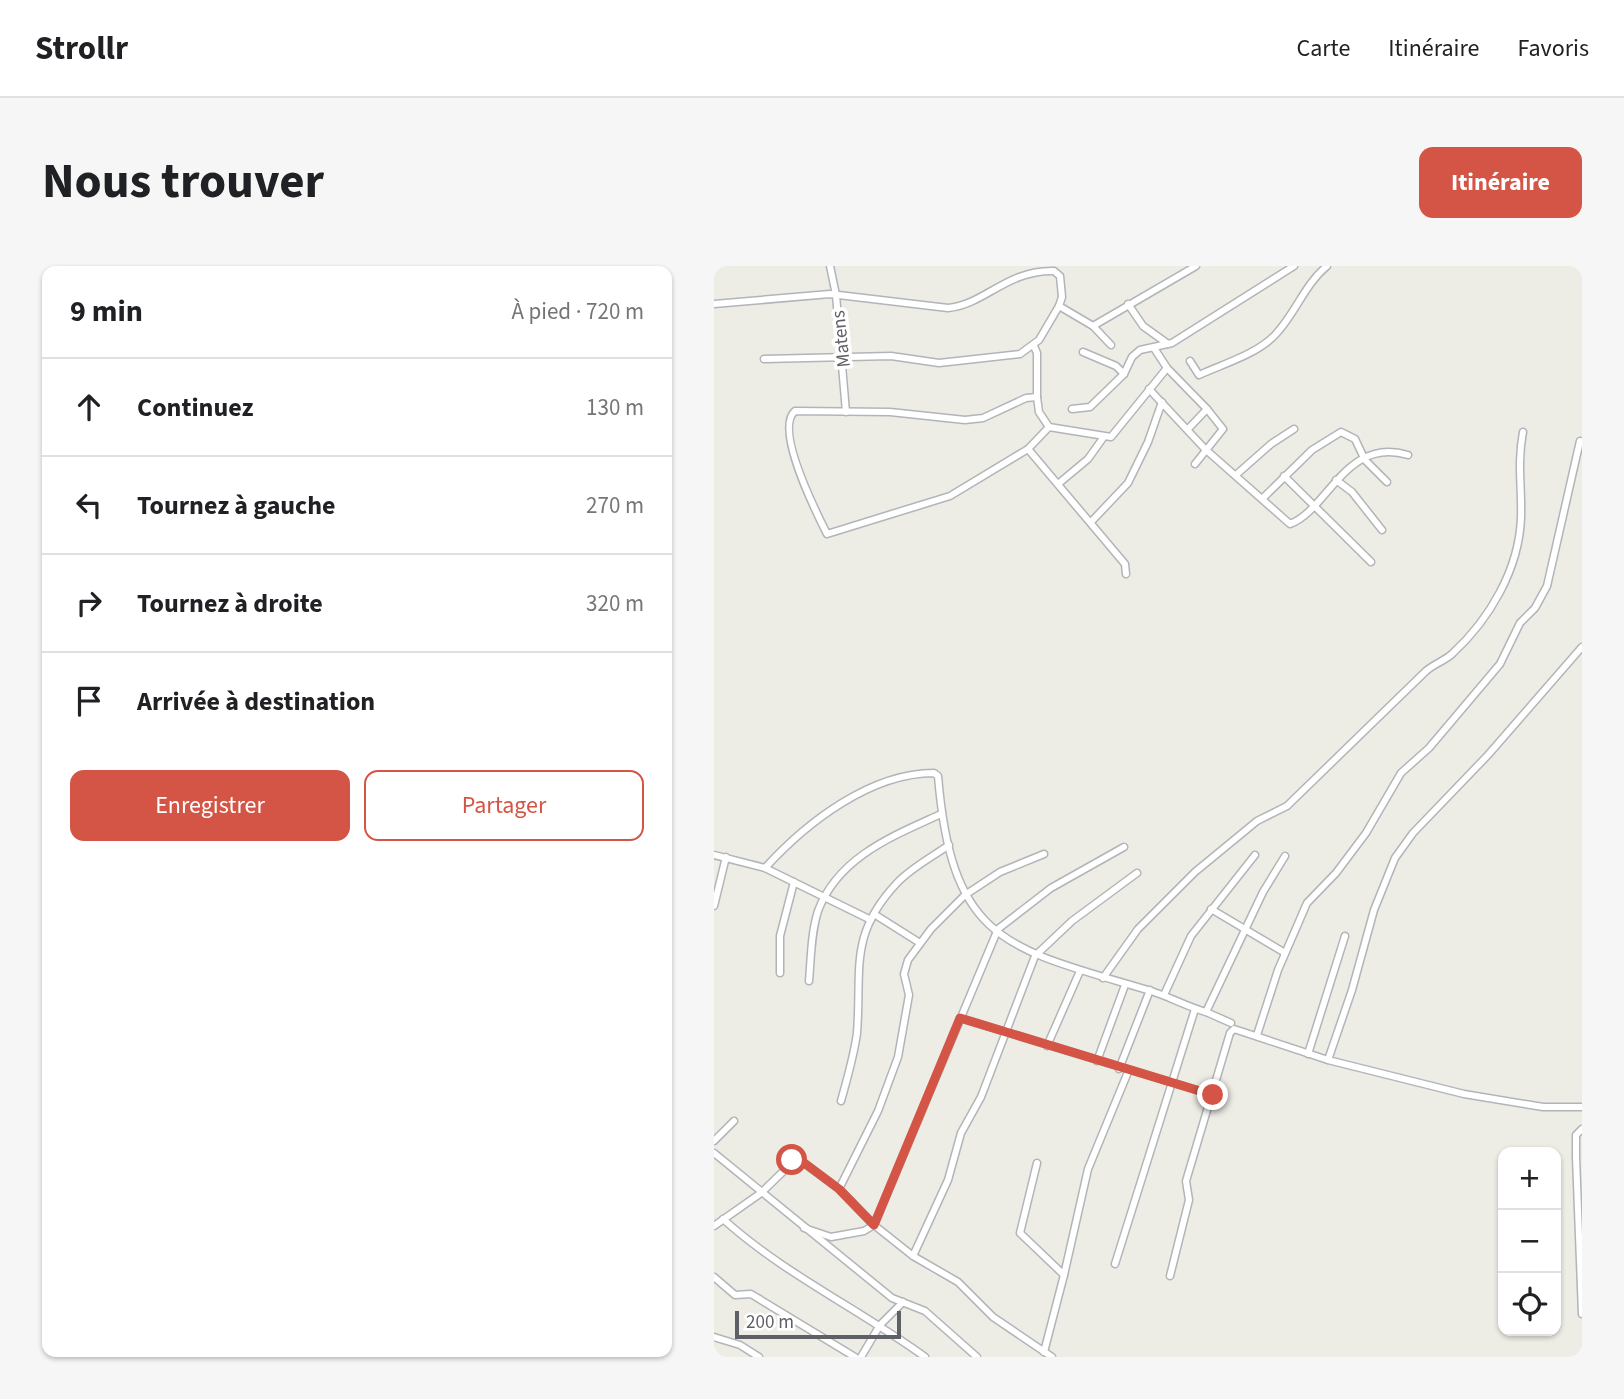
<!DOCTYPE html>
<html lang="fr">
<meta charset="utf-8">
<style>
body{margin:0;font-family:"Source Sans 3",sans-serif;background:#f6f6f6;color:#202124}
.controls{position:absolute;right:21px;bottom:21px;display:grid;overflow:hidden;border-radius:14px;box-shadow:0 2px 5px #0004}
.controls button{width:63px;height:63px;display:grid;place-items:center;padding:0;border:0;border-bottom:2px solid #e0e0e0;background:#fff;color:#202124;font:35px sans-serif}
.scale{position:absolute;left:21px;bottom:18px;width:166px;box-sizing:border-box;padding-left:7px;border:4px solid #5d6064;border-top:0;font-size:19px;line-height:24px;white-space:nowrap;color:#5d6064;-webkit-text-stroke:5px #fff;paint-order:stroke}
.stop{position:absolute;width:21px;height:21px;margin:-16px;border:5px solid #d45545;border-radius:50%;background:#fff}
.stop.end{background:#d45545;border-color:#fff;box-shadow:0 2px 7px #0008}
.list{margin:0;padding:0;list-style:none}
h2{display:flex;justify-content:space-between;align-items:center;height:91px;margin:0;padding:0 28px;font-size:30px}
h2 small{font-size:23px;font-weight:400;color:#757577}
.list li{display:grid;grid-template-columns:46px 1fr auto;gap:21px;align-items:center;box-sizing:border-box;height:98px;padding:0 28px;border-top:2px solid #e0e0e0}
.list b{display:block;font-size:26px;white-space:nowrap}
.list em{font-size:23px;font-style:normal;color:#757577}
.actions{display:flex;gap:14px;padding:21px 28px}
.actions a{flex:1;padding:16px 0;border:2px solid #d45545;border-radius:14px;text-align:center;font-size:24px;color:#d45545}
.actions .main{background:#d45545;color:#fff}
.icon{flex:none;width:38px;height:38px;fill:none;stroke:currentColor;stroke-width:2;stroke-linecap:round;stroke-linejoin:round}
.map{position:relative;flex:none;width:868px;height:1091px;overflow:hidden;border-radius:14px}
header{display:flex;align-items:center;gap:42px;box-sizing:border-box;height:98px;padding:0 35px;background:#fff;border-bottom:2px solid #e0e0e0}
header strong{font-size:33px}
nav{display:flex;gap:38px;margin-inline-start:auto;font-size:24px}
.intro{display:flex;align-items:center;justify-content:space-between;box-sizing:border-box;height:168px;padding:0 42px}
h1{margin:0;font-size:49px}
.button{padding:18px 32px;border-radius:14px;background:#d45545;color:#fff;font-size:24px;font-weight:700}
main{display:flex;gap:42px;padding:0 42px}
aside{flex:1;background:#fff;border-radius:14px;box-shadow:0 2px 5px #0004}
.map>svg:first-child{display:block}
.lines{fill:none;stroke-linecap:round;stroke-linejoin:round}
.minor-casing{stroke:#b2b5b8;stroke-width:9}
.minor{stroke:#fff;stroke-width:6}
.route{stroke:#d45545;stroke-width:9}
.labels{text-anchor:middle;stroke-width:7;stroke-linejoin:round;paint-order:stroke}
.street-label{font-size:19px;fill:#5d6064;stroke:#fff}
</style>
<header>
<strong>Strollr</strong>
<nav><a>Carte</a><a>Itinéraire</a><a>Favoris</a></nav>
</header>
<div class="intro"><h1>Nous trouver</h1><a class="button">Itinéraire</a></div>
<main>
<aside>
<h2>9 min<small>À pied · 720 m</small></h2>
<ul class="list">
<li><svg class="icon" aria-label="ahead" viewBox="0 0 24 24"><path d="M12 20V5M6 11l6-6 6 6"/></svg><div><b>Continuez</b></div><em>130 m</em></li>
<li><svg class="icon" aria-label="left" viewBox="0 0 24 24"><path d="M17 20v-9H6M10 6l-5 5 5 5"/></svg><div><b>Tournez à gauche</b></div><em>270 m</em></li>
<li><svg class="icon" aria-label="right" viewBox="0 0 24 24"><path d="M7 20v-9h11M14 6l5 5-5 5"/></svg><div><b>Tournez à droite</b></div><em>320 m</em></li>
<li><svg class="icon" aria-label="arrive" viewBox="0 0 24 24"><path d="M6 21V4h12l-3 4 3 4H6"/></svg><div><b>Arrivée à destination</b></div></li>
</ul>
<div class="actions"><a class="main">Enregistrer</a><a>Partager</a></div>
</aside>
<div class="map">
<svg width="868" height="1091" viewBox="0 0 868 1091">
<rect width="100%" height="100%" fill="#edece5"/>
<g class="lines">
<defs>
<g id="minor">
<path d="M116 0 122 29 132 146"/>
<path d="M0 38 116 28 234 42C272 38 292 4 340 5L346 10 348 31 345 40 325 74 306 88 225 97 177 90 50 93"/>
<path d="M414 38 429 60 454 78"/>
<path d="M345 40 379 60 482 0"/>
<path d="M379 60 397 79"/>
<path d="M320 80 323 87V131L312 132 269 152 251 154 176 146 81 145C60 163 102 246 113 268L236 230 314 183 335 161"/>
<path d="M440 82 453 102 493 143 474 163"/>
<path d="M369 86 402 100 410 108"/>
<path d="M476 95 485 109C509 98 543 88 561 69 582 47 590 19 613 0"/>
<path d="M435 123 491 183 576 258C614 244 632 170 694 189"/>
<path d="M323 131 325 146 335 161 397 171 453 102"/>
<path d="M358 143 376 141 410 108 418 91 426 84 458 77 580 0"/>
<path d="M314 183 411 298 412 308"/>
<path d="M481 198 509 163 493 143"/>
<path d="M523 208 557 178 580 163"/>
<path d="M570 210 657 296"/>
<path d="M622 214 638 226 668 264"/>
<path d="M344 218 374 193 389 172"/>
<path d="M549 232 598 184 627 166 641 173 651 194 673 216"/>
<path d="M377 256 414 217 434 176 448 136"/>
<path d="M0 589 51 602 157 654"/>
<path d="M51 602C92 557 156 507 220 507L224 510C238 678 293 682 437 725 456 731 474 741 492 746L549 626 571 590"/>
<path d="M0 640 12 591"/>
<path d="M497 643 571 687"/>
<path d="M160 648 206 677"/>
<path d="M66 707V670L80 616"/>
<path d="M389 712 424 663 481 606 543 555 573 540 712 405C720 398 730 395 738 388 776 353 805 303 807 252 808 221 803 197 809 166"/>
<path d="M95 715C97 692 97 667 104 645 124 591 179 570 227 548"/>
<path d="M450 729 477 670 541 589"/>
<path d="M492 746 517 757"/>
<path d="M246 752 499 829"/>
<path d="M543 769 564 704 593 637 622 607 652 567 687 507 715 482 786 398 806 357 821 342 833 320 866 175"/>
<path d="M333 780 366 705"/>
<path d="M594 788 631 670"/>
<path d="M614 794 638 724 660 644 681 592 699 567 774 489 868 381"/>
<path d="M383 795 411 719"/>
<path d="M405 803 436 724"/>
<path d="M127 835C133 813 140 790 143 767 148 704 134 669 183 617 197 602 218 591 235 579"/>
<path d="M868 863 862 869V891L868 1048"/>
<path d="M0 875 20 855"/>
<path d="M0 887 178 1032 211 1045 263 1091"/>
<path d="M323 897 306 967 350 1009 374 903 414 806"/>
<path d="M125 923 164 845 184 791 195 729 190 708 194 694 217 663 251 629 286 606 330 588"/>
<path d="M9 953C70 1008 145 1043 211 1091"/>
<path d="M0 960 47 927 83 892 125 923 160 959 199 990 244 1016 279 1051 338 1091"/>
<path d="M90 962 117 971 150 965 160 959 284 663 337 622 410 581"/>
<path d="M199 990 234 914 247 867 267 831 321 690 358 655 423 607"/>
<path d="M401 998 481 743"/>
<path d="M456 1010 475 934 472 915 516 767 520 763 614 794 750 828 829 841H868"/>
<path d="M0 1011 21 1029 37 1028 141 1091"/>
<path d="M0 1071 26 1079 45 1091"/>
<path d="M330 1086 350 1009"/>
<path d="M147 1091 166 1059 189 1036"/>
</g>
</defs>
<!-- minor casing -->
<use href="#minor" class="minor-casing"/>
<!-- minor -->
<use href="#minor" class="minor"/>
</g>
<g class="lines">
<!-- route -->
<path class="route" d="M78 894 85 893 125 923 160 959 246 752 499 829"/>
</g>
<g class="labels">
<!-- street labels -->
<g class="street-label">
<text transform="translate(126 73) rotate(-96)" y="7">Matens</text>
</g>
</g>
</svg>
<div class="controls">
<button>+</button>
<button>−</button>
<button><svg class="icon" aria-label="locate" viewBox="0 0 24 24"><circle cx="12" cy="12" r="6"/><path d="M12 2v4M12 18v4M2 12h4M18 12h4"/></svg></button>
</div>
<div class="scale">200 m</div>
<div class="stop" style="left:78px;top:894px"></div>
<div class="stop end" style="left:499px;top:829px"></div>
</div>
</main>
